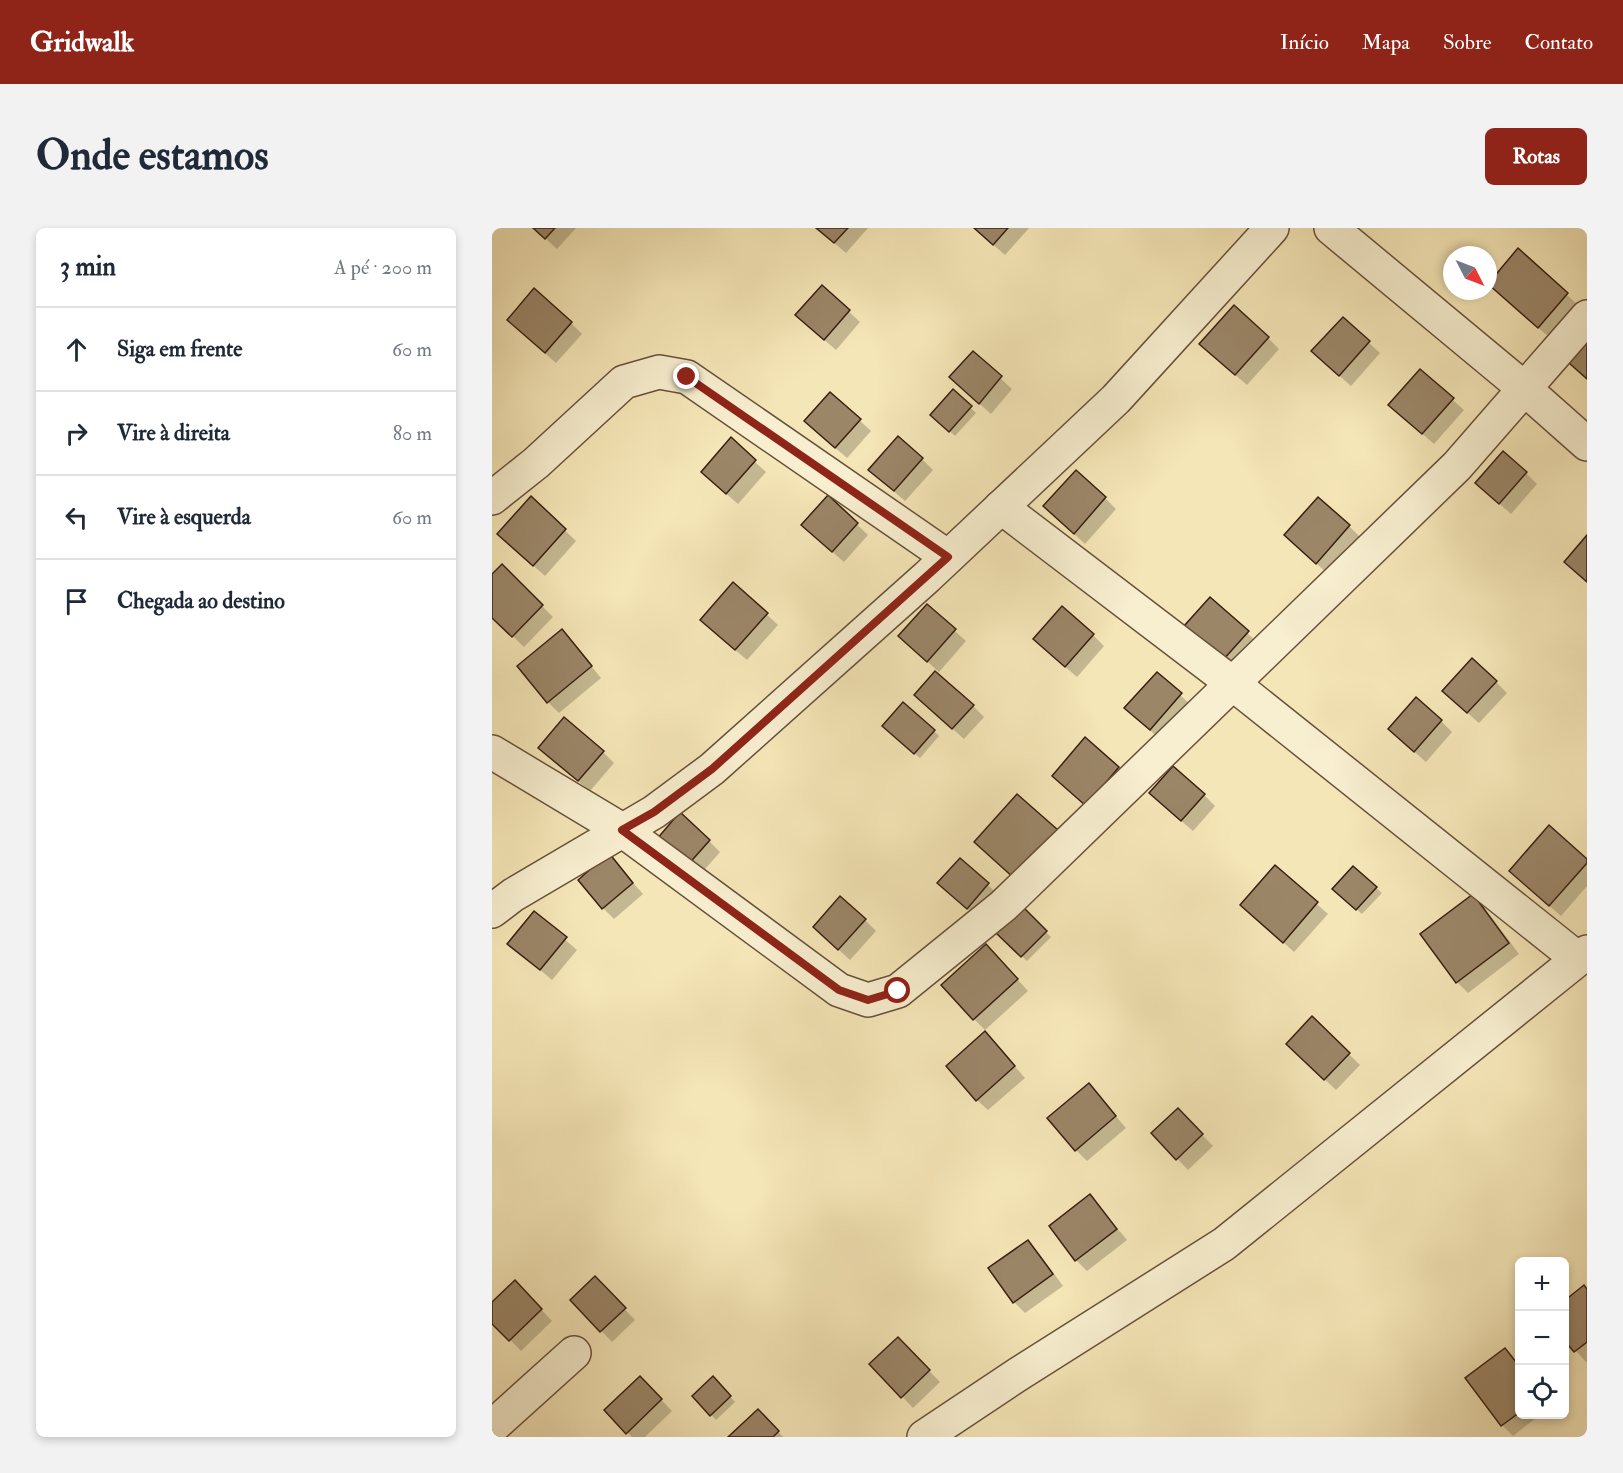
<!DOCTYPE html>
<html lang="pt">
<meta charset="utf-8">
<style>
body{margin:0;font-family:"IM FELL Double Pica",serif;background:#f2f2f3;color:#1f2937}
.controls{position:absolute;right:18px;bottom:18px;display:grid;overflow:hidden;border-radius:9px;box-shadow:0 3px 9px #0003}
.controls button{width:54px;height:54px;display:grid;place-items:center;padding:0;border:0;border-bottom:2px solid #e0e1e3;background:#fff;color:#1f2937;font:30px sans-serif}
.compass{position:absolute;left:951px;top:18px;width:54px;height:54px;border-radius:50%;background:#fff;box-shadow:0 3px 9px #0003;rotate:132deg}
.stop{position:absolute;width:18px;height:18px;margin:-14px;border:4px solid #8f2418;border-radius:50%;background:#fff}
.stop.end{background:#8f2418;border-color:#fff;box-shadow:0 2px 6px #0008}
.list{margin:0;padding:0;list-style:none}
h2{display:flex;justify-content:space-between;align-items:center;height:78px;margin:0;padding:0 24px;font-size:26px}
h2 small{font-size:20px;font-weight:400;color:#747a83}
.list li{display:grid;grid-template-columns:39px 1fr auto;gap:18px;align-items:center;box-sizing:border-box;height:84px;padding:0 24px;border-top:2px solid #e0e1e3}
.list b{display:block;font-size:22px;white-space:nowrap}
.list em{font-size:20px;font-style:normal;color:#747a83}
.icon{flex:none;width:33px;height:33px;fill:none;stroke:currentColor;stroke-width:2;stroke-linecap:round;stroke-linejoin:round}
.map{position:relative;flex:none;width:1095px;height:1209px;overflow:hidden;border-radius:9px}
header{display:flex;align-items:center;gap:36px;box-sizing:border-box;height:84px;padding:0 30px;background:#8f2418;color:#fff}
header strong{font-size:28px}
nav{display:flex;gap:33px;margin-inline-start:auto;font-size:21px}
.intro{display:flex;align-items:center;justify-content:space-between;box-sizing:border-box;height:144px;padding:0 36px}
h1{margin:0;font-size:42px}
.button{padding:15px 27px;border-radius:9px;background:#8f2418;color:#fff;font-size:21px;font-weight:700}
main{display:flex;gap:36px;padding:0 36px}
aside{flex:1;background:#fff;border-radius:9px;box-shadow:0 3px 9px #0003}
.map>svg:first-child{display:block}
.shadow{fill:#0003}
.building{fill:#9b8668;stroke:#391e12;stroke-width:1.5}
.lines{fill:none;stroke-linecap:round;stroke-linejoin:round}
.minor-casing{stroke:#68503b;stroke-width:36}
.minor{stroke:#f8efd0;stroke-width:33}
.route{stroke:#8f2418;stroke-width:8}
</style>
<header>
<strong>Gridwalk</strong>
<nav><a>Início</a><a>Mapa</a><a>Sobre</a><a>Contato</a></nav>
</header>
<div class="intro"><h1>Onde estamos</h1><a class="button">Rotas</a></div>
<main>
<aside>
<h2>3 min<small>A pé · 200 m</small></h2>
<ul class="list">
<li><svg class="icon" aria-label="ahead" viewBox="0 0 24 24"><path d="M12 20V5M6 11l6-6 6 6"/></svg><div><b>Siga em frente</b></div><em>60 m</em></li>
<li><svg class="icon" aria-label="right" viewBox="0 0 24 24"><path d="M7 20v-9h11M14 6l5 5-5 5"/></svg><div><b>Vire à direita</b></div><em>80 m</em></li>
<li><svg class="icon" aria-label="left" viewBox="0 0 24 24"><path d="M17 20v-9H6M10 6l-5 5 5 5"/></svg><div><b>Vire à esquerda</b></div><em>60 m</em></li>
<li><svg class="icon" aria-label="arrive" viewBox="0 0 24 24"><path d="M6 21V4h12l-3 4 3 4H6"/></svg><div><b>Chegada ao destino</b></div></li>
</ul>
</aside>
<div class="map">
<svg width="1095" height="1209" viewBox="0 0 1095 1209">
<rect width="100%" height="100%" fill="#f5e6b7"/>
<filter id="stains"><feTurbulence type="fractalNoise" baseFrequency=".00333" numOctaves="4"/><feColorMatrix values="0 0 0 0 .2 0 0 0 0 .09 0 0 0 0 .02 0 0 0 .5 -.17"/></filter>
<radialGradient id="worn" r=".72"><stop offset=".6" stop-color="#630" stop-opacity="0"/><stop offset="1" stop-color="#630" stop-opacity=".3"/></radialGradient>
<!-- shadow -->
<g class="shadow">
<path d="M42 0H84L65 21Z"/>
<path d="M325 0H376L354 25Z"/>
<path d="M482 0H537L513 27Z"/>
<path d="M1026 22 1086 77 1058 110 1008 66Z"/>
<path d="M330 59 368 94 344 122 316 98Z"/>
<path d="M851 91 888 125 859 158 832 134Z"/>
<path d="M79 95 90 106 64 135 28 103Z"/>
<path d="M776 110 787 121 755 157 720 127Z"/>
<path d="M481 125 520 161 499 186 470 160Z"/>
<path d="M928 143 972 182 942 216 910 188Z"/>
<path d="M461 164 484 185 463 208 440 187Z"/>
<path d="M339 166 379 203 355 230 325 204Z"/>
<path d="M239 212 274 244 246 276 222 255Z"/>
<path d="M430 231 441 242 413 273 389 252Z"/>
<path d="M1034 245 1045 256 1019 286 996 265Z"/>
<path d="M336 269 376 307 352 334 322 308Z"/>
<path d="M39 270 84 313 53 348 18 317Z"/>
<path d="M613 270 624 281 593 316 564 289Z"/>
<path d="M857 298 868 309 836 346 805 318Z"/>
<path d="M10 338 61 389 32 419 0 388V348Z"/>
<path d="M242 356 286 397 255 432 221 403Z"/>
<path d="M718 371 767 416 743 442 705 409Z"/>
<path d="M435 378 474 413 447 444 419 419Z"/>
<path d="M70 403 109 450 67 485 56 474Z"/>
<path d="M601 407 612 418 585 449 554 422Z"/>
<path d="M665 446 700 478 669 512 645 491Z"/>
<path d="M1004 454 1015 465 987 495 963 474Z"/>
<path d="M435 478H481L492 489 472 511Z"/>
<path d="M949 493 960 504 934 534 909 512Z"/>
<path d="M397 503H442L447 508 428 530Z"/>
<path d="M593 512 637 552 606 587Z"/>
<path d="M111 524 122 535 98 563 59 531Z"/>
<path d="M712 567 723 578 701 603 670 576Z"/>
<path d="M217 613 228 624 206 649 177 623Z"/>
<path d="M117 628 151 666 122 691 111 680Z"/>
<path d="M468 632 507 667 487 691 458 666Z"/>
<path d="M1095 633V658L1069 688 1030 654Z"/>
<path d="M783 639 836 686 802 724 761 687Z"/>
<path d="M861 640 890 665 870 686 848 666Z"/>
<path d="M981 668 992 679 1027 726 976 765 965 754Z"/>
<path d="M530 681 559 709 535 733 506 705Z"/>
<path d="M42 685 85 722 60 752 17 715Z"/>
<path d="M373 692 384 703 358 732 334 710Z"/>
<path d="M505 729 536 763 493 802 482 791Z"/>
<path d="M820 790 868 837 844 862 807 827Z"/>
<path d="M503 816 533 850 496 882 485 872Z"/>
<path d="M597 857 634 900 595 933 584 922Z"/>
<path d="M686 882 721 918 696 942 661 905Z"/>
<path d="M598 968 635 1012 595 1043 584 1032Z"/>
<path d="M536 1014 547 1025 571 1058 533 1085 522 1074Z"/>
<path d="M103 1050 143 1092 120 1114 80 1072Z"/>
<path d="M1095 1062V1134H1094L1072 1110Z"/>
<path d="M34 1065 60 1093 29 1123 0 1093V1076Z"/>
<path d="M406 1111 448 1154 421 1180 380 1136Z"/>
<path d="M1013 1122 1028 1138V1186H1049L1021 1208 1010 1197Z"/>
<path d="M221 1150 243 1174 224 1192 202 1168Z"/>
<path d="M159 1161 180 1183 153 1209H140L114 1182Z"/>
<path d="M266 1183 291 1209H238Z"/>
</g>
<!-- building -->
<g class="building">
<path d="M41 0H63L53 11Z"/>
<path d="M324 0H356L342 15Z"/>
<path d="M482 0H516L501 17Z"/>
<path d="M1026 20 1076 65 1046 100 996 56Z"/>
<path d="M330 57 358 82 332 112 303 87Z"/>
<path d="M42 60 80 94 53 125 15 92Z"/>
<path d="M742 77 777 109 743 147 707 116Z"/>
<path d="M851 89 878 113 847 148 819 123Z"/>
<path d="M1095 115V151L1077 135Z"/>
<path d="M481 123 510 148 487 176 457 149Z"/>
<path d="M928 141 962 170 930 206 896 177Z"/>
<path d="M461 161 480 178 457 204 438 187Z"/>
<path d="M338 164 369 191 343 220 312 193Z"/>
<path d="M406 208 431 230 402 263 376 242Z"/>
<path d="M239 209 264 232 234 266 209 244Z"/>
<path d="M1011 223 1035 244 1007 276 983 255Z"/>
<path d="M584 242 614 269 582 306 551 278Z"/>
<path d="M336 267 366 295 340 324 309 297Z"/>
<path d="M39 268 74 301 41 338 5 306Z"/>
<path d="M826 269 858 297 824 336 792 307Z"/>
<path d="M1095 307V354L1072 334Z"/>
<path d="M10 336 51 377 20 409 0 390V346Z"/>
<path d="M241 354 276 385 243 422 208 392Z"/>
<path d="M718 369 757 403 731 432 692 398Z"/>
<path d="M435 376 464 401 435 434 406 408Z"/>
<path d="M570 378 602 406 573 439 541 411Z"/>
<path d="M70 401 100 438 55 475 25 438Z"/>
<path d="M980 430 1005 453 975 485 950 463Z"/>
<path d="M443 443 482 477 460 501 422 467Z"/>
<path d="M665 444 690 465 658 502 632 480Z"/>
<path d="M924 469 950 492 922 524 896 501Z"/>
<path d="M411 474 443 502 422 526 390 498Z"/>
<path d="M72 489 112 523 86 553 46 520Z"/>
<path d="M593 509 627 539 594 578 560 548Z"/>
<path d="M681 538 713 566 689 593 657 565Z"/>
<path d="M525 566 566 602 523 651 482 614Z"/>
<path d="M188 584 218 612 194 639 164 612Z"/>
<path d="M1057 597 1095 631V635L1057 678 1017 643Z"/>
<path d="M117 625 141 655 110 681 86 652Z"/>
<path d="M468 630 497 655 475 681 445 655Z"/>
<path d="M783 637 826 674 791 715 748 677Z"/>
<path d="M861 638 885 659 864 682 840 661Z"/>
<path d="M981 666 1017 715 964 755 928 706Z"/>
<path d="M348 668 374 691 346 722 321 699Z"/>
<path d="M530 678 555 703 529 729 504 705Z"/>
<path d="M42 683 75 709 48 742 15 716Z"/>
<path d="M494 716 526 751 481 792 449 757Z"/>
<path d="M820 788 858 825 832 852 794 816Z"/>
<path d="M493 803 523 838 484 873 454 838Z"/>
<path d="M597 855 624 888 583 923 555 890Z"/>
<path d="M686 880 711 906 684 932 659 905Z"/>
<path d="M598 966 625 1001 583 1033 557 998Z"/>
<path d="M536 1012 561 1046 521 1075 496 1040Z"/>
<path d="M103 1048 134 1080 108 1104 78 1072Z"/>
<path d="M23 1052 50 1081 17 1113 0 1096V1074Z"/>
<path d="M1092 1057 1095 1061V1114L1082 1124 1072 1112V1073Z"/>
<path d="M406 1109 438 1142 409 1170 377 1136Z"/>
<path d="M1013 1120 1028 1139V1184L1009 1198 973 1150Z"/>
<path d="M148 1148 170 1171 134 1206 112 1182Z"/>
<path d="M221 1148 239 1168 218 1188 200 1168Z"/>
<path d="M266 1181 287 1203 281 1209H236Z"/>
</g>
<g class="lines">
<defs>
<g id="minor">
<path d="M839 0 1033 161 1095 216"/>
<path d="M0 270 44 235 132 154 167 144 195 149 456 329"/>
<path d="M509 279 740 455 1086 731"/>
<path d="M0 524 130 602 347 762 376 772 406 763 511 678 965 238 1095 89"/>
<path d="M0 683 21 667 162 584 220 541 435 349 624 171 780 0"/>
<path d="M0 1199 82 1125"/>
<path d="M432 1209 525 1147 732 1016 1095 724"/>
</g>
</defs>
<!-- minor casing -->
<use href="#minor" class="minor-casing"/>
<!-- minor -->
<use href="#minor" class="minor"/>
</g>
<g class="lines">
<!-- route -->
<path class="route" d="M195 149 456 329 220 541 162 584 130 602 347 762 376 772 406 763"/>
</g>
<rect width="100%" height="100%" filter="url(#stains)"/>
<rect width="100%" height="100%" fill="url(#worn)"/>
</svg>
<div class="controls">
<button>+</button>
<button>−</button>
<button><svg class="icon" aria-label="locate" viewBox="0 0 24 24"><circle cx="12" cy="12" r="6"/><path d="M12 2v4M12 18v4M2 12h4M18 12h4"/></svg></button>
</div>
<svg class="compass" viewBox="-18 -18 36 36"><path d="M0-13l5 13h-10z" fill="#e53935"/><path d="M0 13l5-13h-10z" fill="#747a83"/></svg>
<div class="stop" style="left:406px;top:763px"></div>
<div class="stop end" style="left:195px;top:149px"></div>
</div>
</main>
